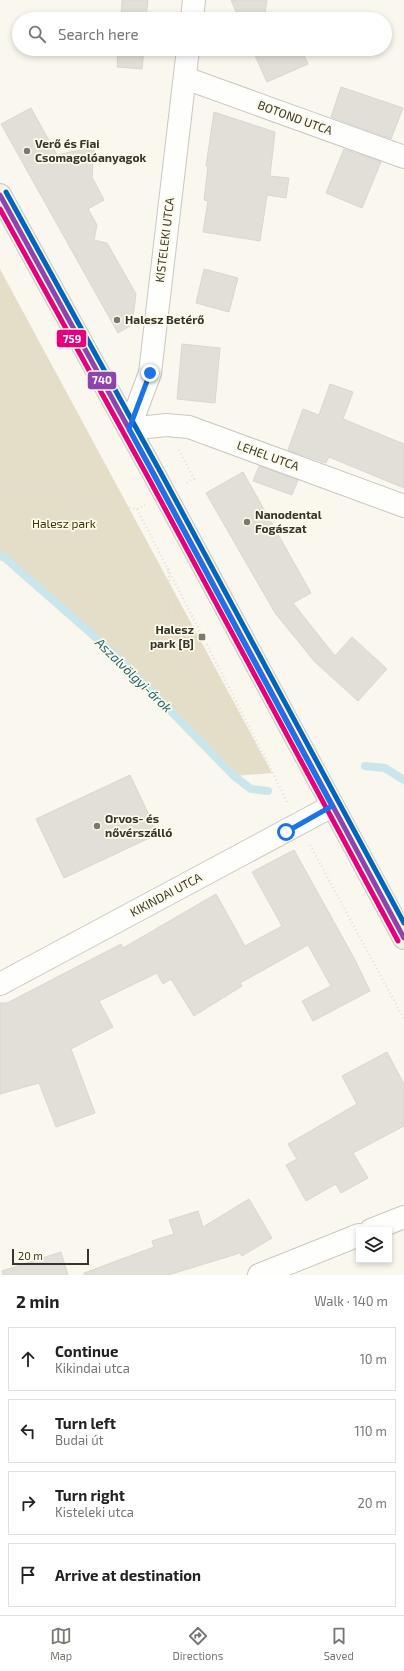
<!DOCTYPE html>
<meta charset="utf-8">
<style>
body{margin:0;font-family:"Exo 2",sans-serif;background:#f6f6f6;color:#222}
.controls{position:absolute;right:12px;bottom:12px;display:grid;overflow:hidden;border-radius:0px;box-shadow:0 2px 6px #0003}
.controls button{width:36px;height:36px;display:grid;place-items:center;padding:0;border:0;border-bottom:1px solid #e0e0e0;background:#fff;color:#222;font:20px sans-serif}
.scale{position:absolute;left:12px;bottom:10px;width:77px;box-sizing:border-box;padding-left:4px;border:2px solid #35342d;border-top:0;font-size:11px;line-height:14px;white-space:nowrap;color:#35342d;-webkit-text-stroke:3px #fefae9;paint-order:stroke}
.stop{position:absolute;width:12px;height:12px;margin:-9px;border:3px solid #1a73e8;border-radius:50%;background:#fff}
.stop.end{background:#1a73e8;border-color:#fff;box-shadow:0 1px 4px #0008}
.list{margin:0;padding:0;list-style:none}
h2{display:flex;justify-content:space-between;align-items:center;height:52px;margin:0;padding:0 16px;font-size:17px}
h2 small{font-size:13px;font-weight:400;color:#767676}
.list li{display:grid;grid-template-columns:26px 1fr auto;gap:12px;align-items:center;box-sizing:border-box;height:64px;margin:0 8px 8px;padding:0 8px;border:1px solid #e0e0e0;border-radius:0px}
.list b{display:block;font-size:15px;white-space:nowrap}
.list p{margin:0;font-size:13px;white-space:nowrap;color:#767676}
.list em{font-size:13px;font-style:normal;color:#767676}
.icon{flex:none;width:22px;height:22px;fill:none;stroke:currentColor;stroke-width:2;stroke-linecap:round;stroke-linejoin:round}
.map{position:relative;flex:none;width:404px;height:1275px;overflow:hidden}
.search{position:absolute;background:#fff;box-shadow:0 2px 6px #0003;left:12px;right:12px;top:12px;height:44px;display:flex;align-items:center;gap:10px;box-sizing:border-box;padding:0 14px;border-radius:22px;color:#767676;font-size:15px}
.sheet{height:340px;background:#fff}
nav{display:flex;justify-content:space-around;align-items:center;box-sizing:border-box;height:56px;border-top:1px solid #e0e0e0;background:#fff;font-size:11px;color:#767676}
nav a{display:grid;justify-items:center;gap:2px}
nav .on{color:#7a7871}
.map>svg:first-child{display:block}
.green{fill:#e4dec9}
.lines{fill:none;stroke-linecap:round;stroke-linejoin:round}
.stream{stroke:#cbe5ec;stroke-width:8}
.building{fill:#e1dfd8;stroke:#d9d7d0}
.street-casing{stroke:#cac8c1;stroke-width:24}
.secondary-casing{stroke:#cac8c1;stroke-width:24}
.path{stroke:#e1e1de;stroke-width:2.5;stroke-dasharray:1 3;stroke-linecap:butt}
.street{stroke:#fefefc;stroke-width:22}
.secondary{stroke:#f0f0ec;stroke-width:22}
.bus-1-casing{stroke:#fefae9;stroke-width:8}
.bus-2-casing{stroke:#fefae9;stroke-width:8}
.bus-3-casing{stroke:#fefae9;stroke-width:8}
.bus-1{stroke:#8e44ad;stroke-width:5}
.bus-2{stroke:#e5007d;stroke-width:5}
.bus-3{stroke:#0065bd;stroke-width:5}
.route{stroke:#1a73e8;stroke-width:5}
.poi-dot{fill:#7a7871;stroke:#fefae9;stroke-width:1.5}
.labels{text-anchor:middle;stroke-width:3.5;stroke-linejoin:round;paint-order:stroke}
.street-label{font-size:12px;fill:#35342d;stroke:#fefae9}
.poi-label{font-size:12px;font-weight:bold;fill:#35342d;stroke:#fefae9;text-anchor:start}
.park-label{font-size:12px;fill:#3f3309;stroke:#fefae9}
.water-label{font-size:13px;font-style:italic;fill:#1a6175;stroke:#fefae9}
.line-badge{stroke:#fefae9;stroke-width:1.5}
.badge-label{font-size:11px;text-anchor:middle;font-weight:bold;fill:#fff}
</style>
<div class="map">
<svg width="404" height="1275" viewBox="0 0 404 1275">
<rect width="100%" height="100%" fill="#f9f7ee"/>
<!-- green -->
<path class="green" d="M0 269 272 773 234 776 76 619 0 556Z"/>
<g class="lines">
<!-- stream -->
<g class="stream">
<path d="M0 556 5 558 119 658 234 776 251 789 268 791"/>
<path d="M365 766 385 768 404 780"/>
</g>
</g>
<!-- building -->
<g class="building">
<path d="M122 0H148L146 19H121Z"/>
<path d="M231 0H267L265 14 287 19H239Z"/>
<path d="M118 49H144L142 69 117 67Z"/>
<path d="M252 49H301L308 64 267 82Z"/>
<path d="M341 87 403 108 391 139 331 117Z"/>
<path d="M31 108 57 155 94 147 92 177 104 200 88 209 97 225 94 240 107 243 136 294 132 325 118 333 1 124Z"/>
<path d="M214 112 275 132 270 176 289 178 286 198 267 195 260 241 203 232 208 201 204 200 208 166H206Z"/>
<path d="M344 149 381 162 362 208 326 193Z"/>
<path d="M204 269 238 278 229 312 196 303Z"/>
<path d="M182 344 220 348 215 403 177 399Z"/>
<path d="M330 384 353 392 343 419 404 444V488L329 457 326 463 288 450 303 409 319 415Z"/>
<path d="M259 466 298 480 292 495 253 481Z"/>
<path d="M243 472 311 593 293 603 335 656 352 637 387 669 358 701 315 662 275 613 206 493Z"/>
<path d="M130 775 158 834 64 878 36 819Z"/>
<path d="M294 850 354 958 370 991 313 1021 302 1001 331 986 308 945 240 983 242 986 194 1016 171 979 163 984 157 973 99 1001 113 1027 71 1049 95 1113 56 1127 39 1083 0 1094V1003H7L121 944 123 948 216 894 245 946 282 926 252 872Z"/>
<path d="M387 1052 404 1084V1126L353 1153 368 1178 341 1193 336 1184 306 1201 286 1165 297 1159 288 1144 357 1104 342 1076Z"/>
<path d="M249 1199 272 1238 242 1256 240 1253 168 1275H84V1273L154 1247 152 1241 174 1234 169 1220 198 1211 203 1227Z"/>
<path d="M61 1252 68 1275H3L2 1271Z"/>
</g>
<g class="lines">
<defs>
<g id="street">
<path d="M192 19 194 0"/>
<path d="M188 49 150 373 129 429 166 425 189 427 404 506"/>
<path d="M185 78 404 157"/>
<path d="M0 984 332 806"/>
<path d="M371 1230 404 1217"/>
<path d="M259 1275 359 1235"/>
</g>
<path id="secondary" d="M0 195 155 476 404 938"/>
</defs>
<!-- street casing -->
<use href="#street" class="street-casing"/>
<!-- secondary casing -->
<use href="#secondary" class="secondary-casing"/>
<!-- path -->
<g class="path">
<path d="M179 450 194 479 186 483"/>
<path d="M0 481 137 509 145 505"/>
<path d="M137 509 276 779 287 802"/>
<path d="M168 568 173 616 184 648 215 705 241 726 266 761"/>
<path d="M310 845 404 1019"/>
</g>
<!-- street -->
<use href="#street" class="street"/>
<!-- secondary -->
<use href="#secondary" class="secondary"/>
<defs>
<path id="bus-1" d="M0 195 155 476 404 938"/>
<path id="bus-2" d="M0 209 149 479 398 941"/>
<path id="bus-3" d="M6 192 161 473 404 923"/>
</defs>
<!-- bus-1 casing -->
<use href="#bus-1" class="bus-1-casing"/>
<!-- bus-2 casing -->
<use href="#bus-2" class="bus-2-casing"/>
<!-- bus-3 casing -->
<use href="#bus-3" class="bus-3-casing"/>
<!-- bus-1 -->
<use href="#bus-1" class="bus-1"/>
<!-- bus-2 -->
<use href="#bus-2" class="bus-2"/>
<!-- bus-3 -->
<use href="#bus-3" class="bus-3"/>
</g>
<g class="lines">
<!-- route -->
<path class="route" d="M150 373 129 429 332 806 286 832"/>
</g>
<!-- markers -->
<g class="poi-dot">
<circle cx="27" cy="151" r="4"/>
<circle cx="117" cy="320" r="4"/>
<circle cx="247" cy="522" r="4"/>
<rect x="198" y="633" width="8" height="8" rx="2"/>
<circle cx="97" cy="826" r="4"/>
</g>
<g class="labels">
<!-- street labels -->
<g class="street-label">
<text transform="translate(295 118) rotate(20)" y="4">BOTOND UTCA</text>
<text transform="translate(165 240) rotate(-83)" y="4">KISTELEKI UTCA</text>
<text transform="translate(268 456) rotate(20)" y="4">LEHEL UTCA</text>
<text transform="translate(166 895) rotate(-28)" y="4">KIKINDAI UTCA</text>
</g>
<!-- poi labels -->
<g class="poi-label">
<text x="35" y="148">Verő és Fiai<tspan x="35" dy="14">Csomagolóanyagok</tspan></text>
<text x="125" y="324">Halesz Betérő</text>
<text x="255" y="519">Nanodental<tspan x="255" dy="14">Fogászat</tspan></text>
<text x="194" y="634" text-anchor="end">Halesz<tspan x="194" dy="14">park [B]</tspan></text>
<text x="105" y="823">Orvos- és<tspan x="105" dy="14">nővérszálló</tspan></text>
</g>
<!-- park labels -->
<g class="park-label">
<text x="64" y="528">Halesz park</text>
</g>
<!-- water labels -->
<g class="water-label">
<text transform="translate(134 675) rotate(44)" y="5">Aszalvölgyi-árok</text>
</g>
</g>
<g class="line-badge">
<rect x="56" y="329" width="31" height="19" rx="4" fill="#e5007d"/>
<rect x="87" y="371" width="30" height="19" rx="4" fill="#8e44ad"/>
</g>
<g class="badge-label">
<text x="72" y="343">759</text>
<text x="102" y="384">740</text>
</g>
</svg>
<div class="controls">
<button><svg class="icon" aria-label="layers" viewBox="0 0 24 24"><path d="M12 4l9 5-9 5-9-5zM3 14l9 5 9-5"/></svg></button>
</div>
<div class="scale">20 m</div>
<div class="stop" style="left:286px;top:832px"></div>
<div class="stop end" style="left:150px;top:373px"></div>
<div class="search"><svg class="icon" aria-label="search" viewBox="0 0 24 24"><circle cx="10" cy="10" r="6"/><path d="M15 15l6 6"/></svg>Search here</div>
</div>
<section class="sheet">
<h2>2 min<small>Walk · 140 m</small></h2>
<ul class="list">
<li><svg class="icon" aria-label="ahead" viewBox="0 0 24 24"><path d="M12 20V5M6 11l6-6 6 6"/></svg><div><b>Continue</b><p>Kikindai utca</p></div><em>10 m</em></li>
<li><svg class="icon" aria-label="left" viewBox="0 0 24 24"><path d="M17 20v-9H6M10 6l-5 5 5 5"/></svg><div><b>Turn left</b><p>Budai út</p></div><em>110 m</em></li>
<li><svg class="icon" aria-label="right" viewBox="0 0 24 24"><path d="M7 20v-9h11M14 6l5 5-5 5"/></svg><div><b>Turn right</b><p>Kisteleki utca</p></div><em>20 m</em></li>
<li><svg class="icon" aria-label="arrive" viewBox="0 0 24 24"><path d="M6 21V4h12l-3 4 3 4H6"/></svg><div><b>Arrive at destination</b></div></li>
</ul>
</section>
<nav>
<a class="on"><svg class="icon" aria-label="map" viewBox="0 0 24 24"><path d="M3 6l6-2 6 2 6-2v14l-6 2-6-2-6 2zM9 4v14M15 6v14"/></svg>Map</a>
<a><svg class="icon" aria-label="directions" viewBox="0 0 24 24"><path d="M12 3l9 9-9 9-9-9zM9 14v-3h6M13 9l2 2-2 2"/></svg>Directions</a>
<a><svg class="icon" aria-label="saved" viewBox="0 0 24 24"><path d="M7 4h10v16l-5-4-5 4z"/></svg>Saved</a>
</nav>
